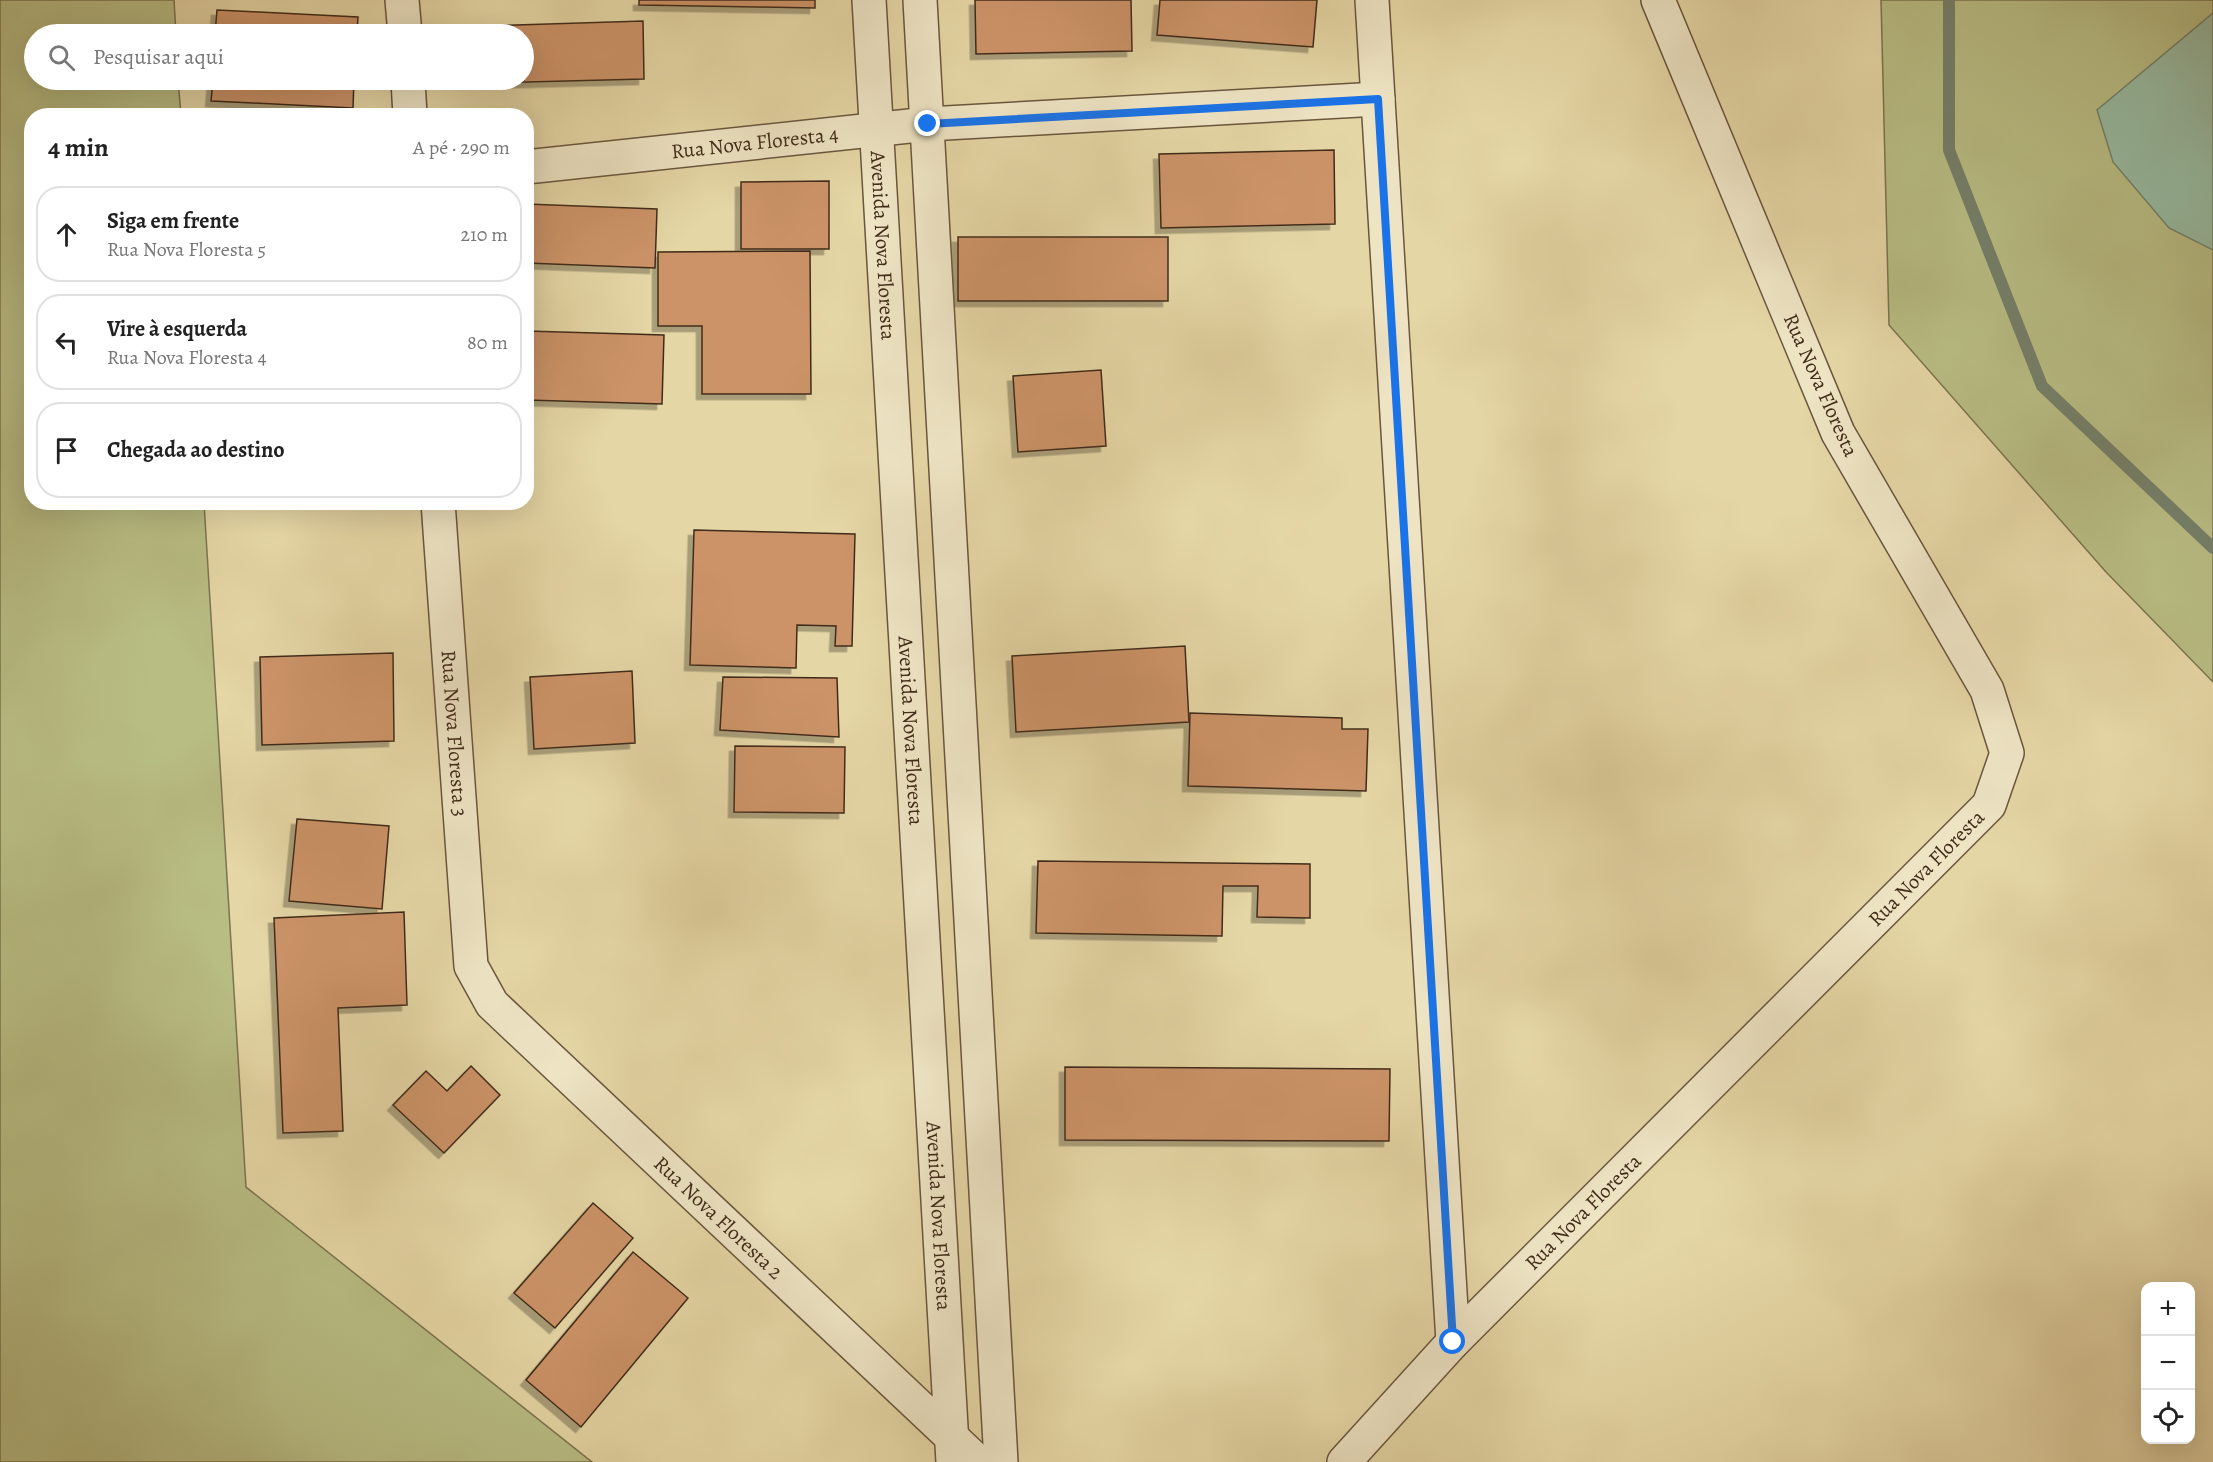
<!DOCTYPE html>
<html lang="pt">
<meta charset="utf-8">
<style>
body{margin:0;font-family:Alegreya,serif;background:#f2f2f2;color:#222}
.controls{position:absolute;right:18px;bottom:18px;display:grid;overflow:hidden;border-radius:12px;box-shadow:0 6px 24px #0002}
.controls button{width:54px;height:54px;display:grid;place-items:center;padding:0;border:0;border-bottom:2px solid #e0e0e0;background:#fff;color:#222;font:30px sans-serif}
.stop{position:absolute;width:18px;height:18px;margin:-14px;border:4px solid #1a73e8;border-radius:50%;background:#fff}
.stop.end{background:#1a73e8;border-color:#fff;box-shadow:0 2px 6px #0008}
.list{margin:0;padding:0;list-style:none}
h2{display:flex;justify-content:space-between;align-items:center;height:78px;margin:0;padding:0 24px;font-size:26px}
h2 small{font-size:20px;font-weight:400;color:#767676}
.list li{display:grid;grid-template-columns:39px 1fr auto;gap:18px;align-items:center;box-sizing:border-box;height:96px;margin:0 12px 12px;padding:0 12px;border:2px solid #e0e0e0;border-radius:24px}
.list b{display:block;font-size:22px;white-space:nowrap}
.list p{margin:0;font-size:20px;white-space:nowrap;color:#767676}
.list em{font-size:20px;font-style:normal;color:#767676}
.icon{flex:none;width:33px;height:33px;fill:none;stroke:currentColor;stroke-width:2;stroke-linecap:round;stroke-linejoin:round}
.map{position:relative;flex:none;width:2213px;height:1462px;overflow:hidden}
.search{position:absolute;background:#fff;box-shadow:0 6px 24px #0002;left:24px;top:24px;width:510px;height:66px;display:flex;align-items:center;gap:15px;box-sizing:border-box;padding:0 21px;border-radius:33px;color:#767676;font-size:22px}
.panel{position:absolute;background:#fff;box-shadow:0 6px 24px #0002;left:24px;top:108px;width:510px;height:402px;border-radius:24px}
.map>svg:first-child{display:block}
.green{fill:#b8bd84;stroke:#7c744f;stroke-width:1.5}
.water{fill:#97baa1;stroke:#75816b;stroke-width:1.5}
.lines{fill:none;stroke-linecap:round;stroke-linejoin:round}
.stream{stroke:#75816b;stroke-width:12}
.building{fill:#cc9368;stroke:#412c1a;stroke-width:1.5;filter:url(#shadow)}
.minor-casing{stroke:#6a563d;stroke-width:36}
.minor{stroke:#eee4c4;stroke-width:33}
.route{stroke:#1a73e8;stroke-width:8}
.labels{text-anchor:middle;stroke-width:4.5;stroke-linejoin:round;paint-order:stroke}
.street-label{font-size:21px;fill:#412c1a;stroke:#eee4c4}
</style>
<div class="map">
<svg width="2213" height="1462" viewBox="0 0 2213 1462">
<defs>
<filter id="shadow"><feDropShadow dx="-5.5" dy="5.5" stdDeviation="0" flood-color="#0004"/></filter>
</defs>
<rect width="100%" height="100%" fill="#e5d6a5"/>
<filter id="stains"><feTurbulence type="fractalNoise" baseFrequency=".00333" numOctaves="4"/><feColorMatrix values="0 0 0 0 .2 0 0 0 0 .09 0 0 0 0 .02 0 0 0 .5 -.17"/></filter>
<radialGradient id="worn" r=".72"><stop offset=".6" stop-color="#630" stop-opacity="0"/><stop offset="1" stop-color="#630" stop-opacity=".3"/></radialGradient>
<!-- green -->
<g class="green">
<path d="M0 0H174L176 34H34V80H178L181 115 32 116V502L204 503 246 1187 592 1462H0Z"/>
<path d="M1881 0H2213V682L2106 572 1889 325Z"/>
</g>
<!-- water -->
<path class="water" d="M2213 13V250L2169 228 2113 162 2097 110Z"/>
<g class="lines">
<!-- stream -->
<path class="stream" d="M1949 0V150L2042 386 2213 548"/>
</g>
<!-- building -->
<g class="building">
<path d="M639 0H815V8L639 5Z"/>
<path d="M975 0H1131L1132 51 976 54Z"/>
<path d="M1160 0H1317L1313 47 1157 35Z"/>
<path d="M217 10 358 17 357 34H215Z"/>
<path d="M643 21 644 79 489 83V80H524V34H488V26Z"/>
<path d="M213 80H354L353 108 211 101Z"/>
<path d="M1334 150 1335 224 1161 228 1159 154Z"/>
<path d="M829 181V249H741V182Z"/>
<path d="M526 204 657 209 655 268 526 263Z"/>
<rect x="958" y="237" width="210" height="64"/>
<path d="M810 251 811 394H702V326H658V252Z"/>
<path d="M526 331 664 335 662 404 526 400Z"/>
<path d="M1101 370 1106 446 1018 452 1013 376Z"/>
<path d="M694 530 855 534 852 646H835L836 626 797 625 796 668 690 665Z"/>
<path d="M1185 646 1189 722 1016 732 1012 656Z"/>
<path d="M393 653 394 741 262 745 260 657Z"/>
<path d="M632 671 635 743 534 749 530 677Z"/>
<path d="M723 677 837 678 839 737 720 730Z"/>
<path d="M1190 713 1342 718V729H1368L1366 791 1188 786Z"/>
<path d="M735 746 845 747 844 813 734 812Z"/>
<path d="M297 819 389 826 382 909 289 901Z"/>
<path d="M1038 861 1310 864V918L1257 917 1258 886H1223L1222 936 1036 933Z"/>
<path d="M404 912 407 1005 338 1008 343 1131 283 1133 274 918Z"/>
<path d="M471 1066 500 1095 444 1153 393 1105 426 1071 447 1091Z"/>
<path d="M1065 1067 1390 1069 1389 1141 1065 1140Z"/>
<path d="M593 1203 633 1238 555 1328 514 1293Z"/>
<path d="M633 1252 688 1298 581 1427 526 1380Z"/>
</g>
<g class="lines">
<defs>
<g id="minor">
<path d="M402 0 405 34"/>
<path id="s1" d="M869 0 953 1462"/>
<path d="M920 0 1001 1462"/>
<path d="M1372 0 1453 1342"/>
<path d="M408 80 410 116"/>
<path id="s2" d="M526 167 928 124 1378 99"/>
<path id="s3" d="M438 502 471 966 492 1004 978 1462"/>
<path id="s4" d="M1344 1462 1453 1342 1989 805 2007 753 1987 690 1838 433 1658 0"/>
</g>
</defs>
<!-- minor casing -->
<use href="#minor" class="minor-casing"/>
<!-- minor -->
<use href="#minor" class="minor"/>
</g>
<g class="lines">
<!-- route -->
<path class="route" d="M928 124 1378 99 1453 1342"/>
</g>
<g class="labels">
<!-- street labels -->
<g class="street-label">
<text dy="7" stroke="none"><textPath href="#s2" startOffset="230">Rua Nova Floresta 4</textPath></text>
<text dy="7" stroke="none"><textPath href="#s1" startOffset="246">Avenida Nova Floresta</textPath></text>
<text transform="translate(1821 385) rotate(66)" y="7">Rua Nova Floresta</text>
<text dy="7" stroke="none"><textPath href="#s1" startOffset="732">Avenida Nova Floresta</textPath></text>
<text dy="7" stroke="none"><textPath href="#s3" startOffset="232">Rua Nova Floresta 3</textPath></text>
<text dy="7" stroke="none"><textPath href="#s4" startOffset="832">Rua Nova Floresta</textPath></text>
<text dy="7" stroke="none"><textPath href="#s4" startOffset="346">Rua Nova Floresta</textPath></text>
<text dy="7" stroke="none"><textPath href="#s1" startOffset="1218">Avenida Nova Floresta</textPath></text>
<text dy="7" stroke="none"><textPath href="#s3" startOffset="820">Rua Nova Floresta 2</textPath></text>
</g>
</g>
<rect width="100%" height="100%" filter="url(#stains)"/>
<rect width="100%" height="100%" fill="url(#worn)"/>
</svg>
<div class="controls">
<button>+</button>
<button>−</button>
<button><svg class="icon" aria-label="locate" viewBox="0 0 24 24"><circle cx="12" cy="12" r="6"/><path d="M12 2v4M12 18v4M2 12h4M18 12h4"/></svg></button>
</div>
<div class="stop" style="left:1453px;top:1342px"></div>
<div class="stop end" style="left:928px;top:124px"></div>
<div class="search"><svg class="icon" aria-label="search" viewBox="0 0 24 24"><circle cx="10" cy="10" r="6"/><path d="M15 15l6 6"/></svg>Pesquisar aqui</div>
<section class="panel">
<h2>4 min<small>A pé · 290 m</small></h2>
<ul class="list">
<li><svg class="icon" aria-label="ahead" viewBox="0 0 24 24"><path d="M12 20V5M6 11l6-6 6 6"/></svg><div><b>Siga em frente</b><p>Rua Nova Floresta 5</p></div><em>210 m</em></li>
<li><svg class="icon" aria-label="left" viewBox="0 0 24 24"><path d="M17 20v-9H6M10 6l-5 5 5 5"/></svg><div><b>Vire à esquerda</b><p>Rua Nova Floresta 4</p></div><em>80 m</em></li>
<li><svg class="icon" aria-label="arrive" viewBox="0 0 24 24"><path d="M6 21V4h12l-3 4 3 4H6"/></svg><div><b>Chegada ao destino</b></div></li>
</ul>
</section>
</div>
